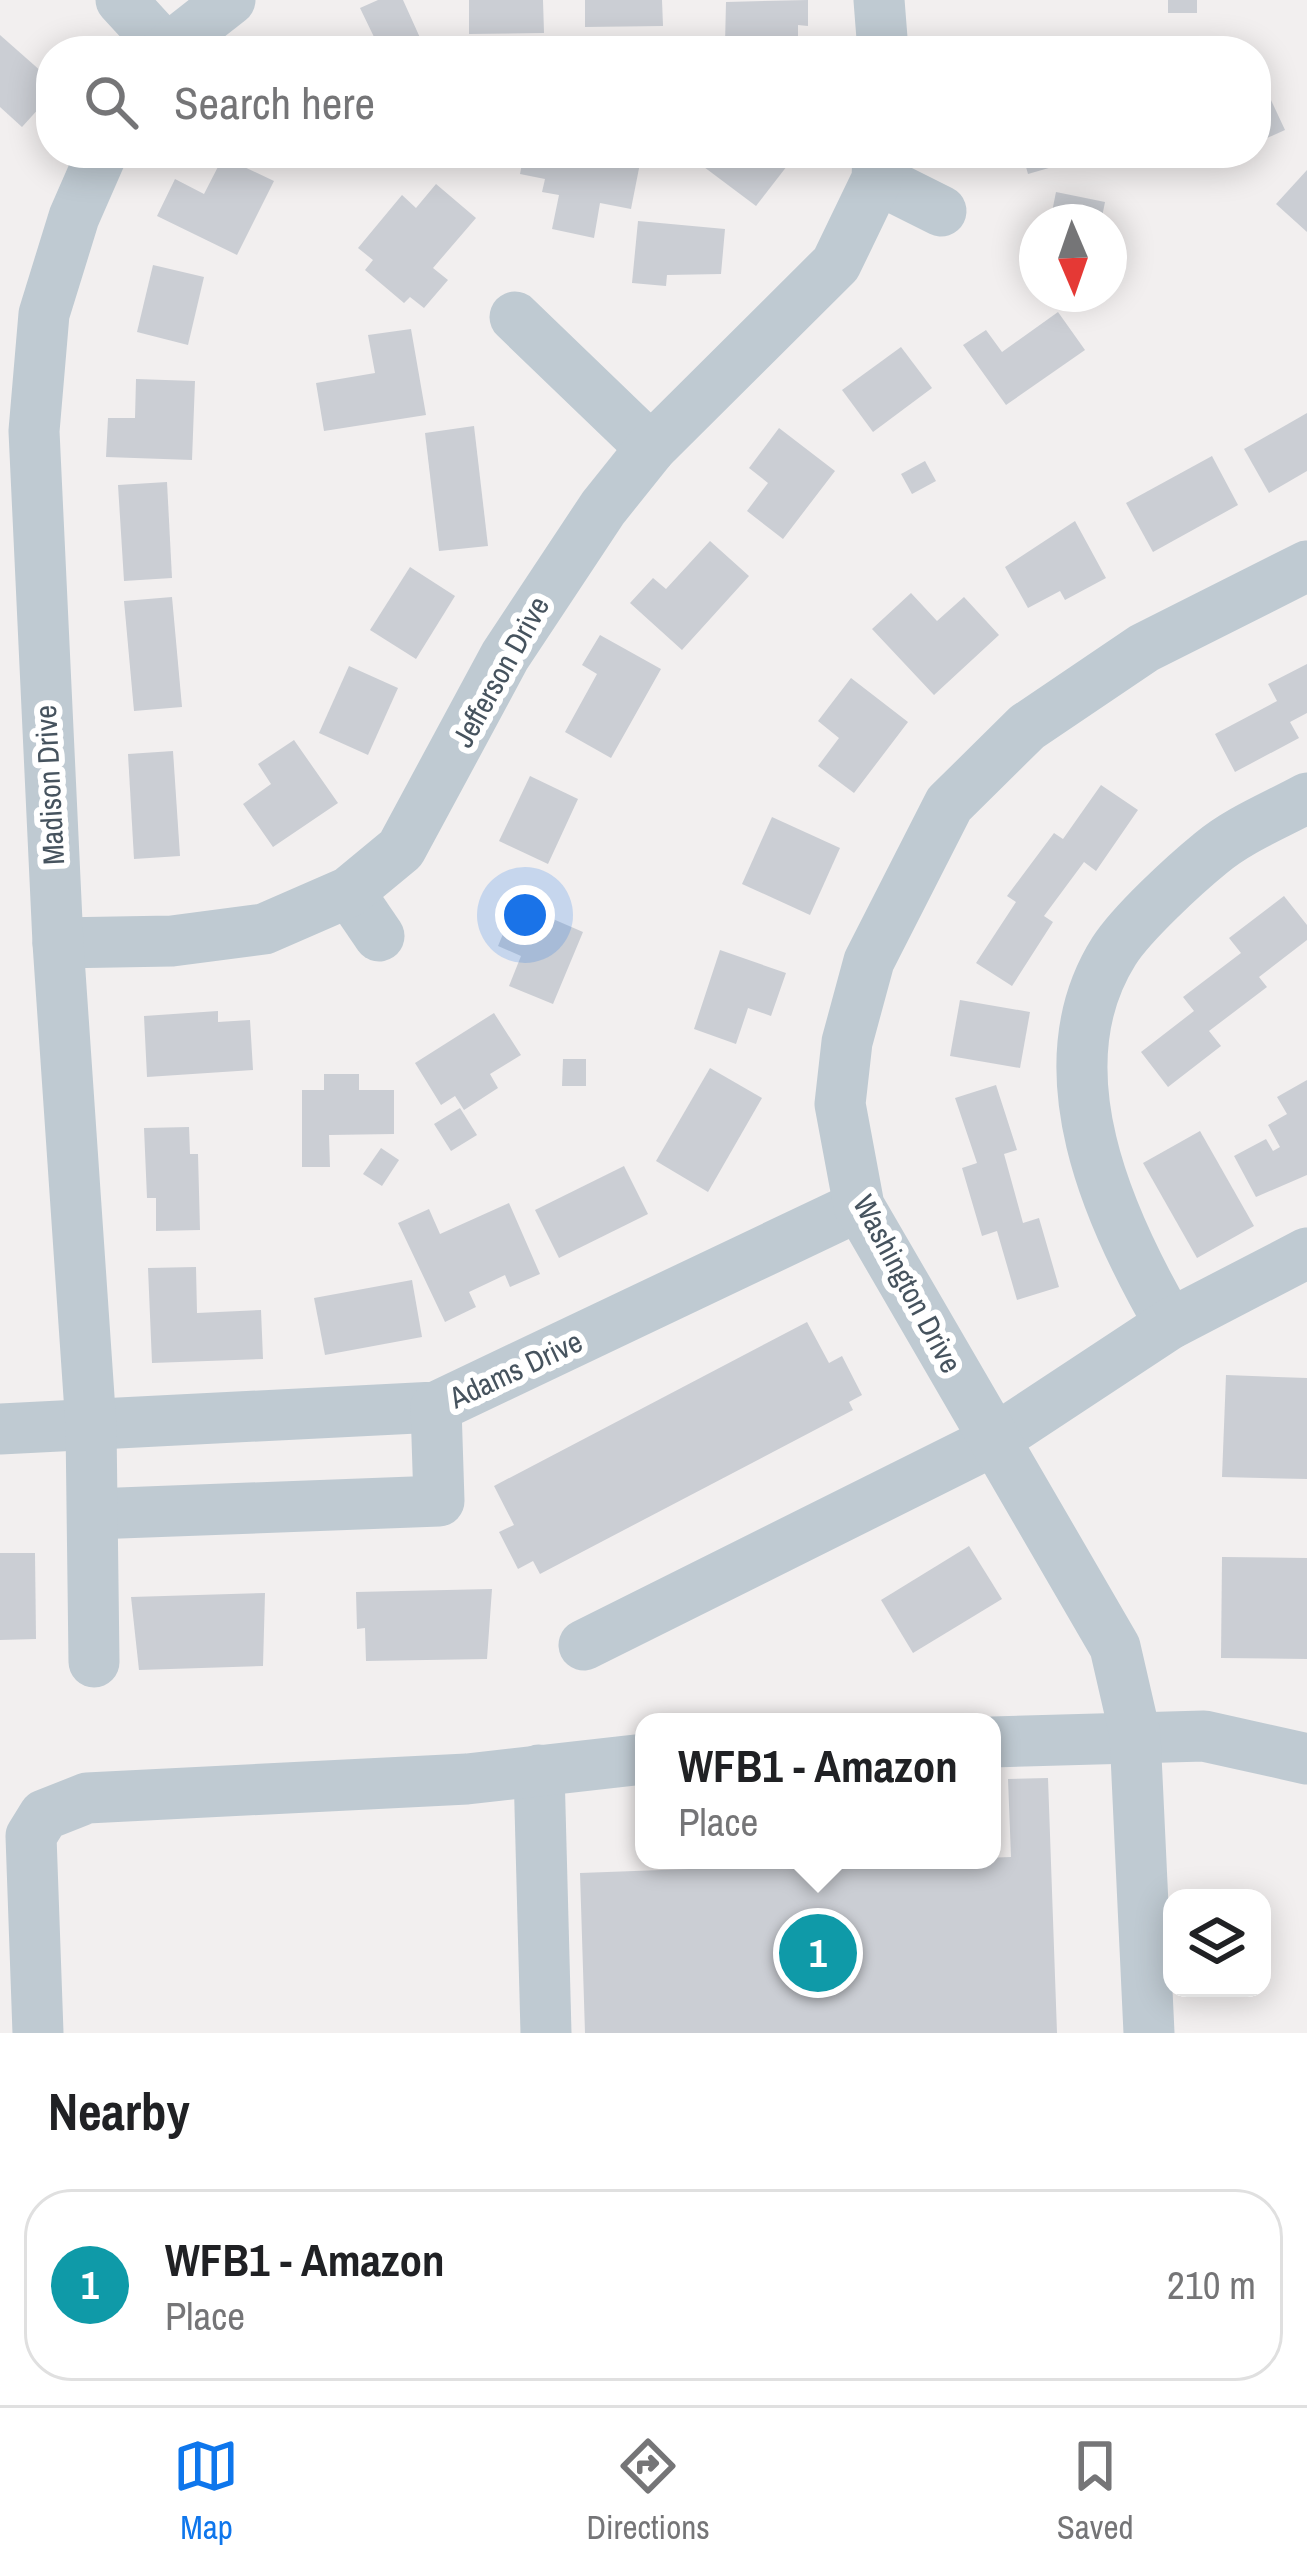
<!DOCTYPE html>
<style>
body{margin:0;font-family:"Archivo Narrow",sans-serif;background:#f2f2f2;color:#202124}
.controls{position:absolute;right:36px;bottom:36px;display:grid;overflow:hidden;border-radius:24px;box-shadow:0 6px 30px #0003}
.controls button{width:108px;height:108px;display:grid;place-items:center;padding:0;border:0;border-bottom:3px solid #e0e0e0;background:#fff;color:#202124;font:60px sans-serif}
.compass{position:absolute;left:1019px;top:204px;width:108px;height:108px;border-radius:50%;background:#fff;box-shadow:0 6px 30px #0003;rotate:178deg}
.you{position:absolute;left:525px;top:915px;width:42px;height:42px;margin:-30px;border:9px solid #fff;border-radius:50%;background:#1a73e8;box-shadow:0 0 0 18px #1a73e833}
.badge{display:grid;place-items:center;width:78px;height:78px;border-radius:50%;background:#0e76ec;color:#fff;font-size:39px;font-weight:700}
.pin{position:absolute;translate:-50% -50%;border:6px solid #fff;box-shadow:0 3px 12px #0006}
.popup{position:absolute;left:635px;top:1713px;width:366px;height:156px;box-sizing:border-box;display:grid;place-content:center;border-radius:24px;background:#fff;filter:drop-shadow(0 3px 9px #0005);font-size:39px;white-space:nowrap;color:#757577}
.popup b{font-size:45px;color:#202124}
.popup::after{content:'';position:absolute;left:50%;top:100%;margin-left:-24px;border:24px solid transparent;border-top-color:#fff}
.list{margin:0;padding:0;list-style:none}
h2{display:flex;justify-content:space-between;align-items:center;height:156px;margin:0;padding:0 48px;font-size:51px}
h2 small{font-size:39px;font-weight:400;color:#757577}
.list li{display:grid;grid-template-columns:78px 1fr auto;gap:36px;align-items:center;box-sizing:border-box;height:192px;margin:0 24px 24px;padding:0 24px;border:3px solid #e0e0e0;border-radius:48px}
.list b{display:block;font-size:45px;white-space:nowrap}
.list p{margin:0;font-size:39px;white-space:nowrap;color:#757577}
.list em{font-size:39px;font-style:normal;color:#757577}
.icon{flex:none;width:66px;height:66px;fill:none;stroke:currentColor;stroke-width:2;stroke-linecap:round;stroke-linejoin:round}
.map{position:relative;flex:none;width:1307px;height:2033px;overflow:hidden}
.search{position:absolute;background:#fff;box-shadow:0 6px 30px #0003;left:36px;right:36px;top:36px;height:132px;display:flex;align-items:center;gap:30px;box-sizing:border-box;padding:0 42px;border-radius:48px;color:#757577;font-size:45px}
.sheet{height:372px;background:#fff}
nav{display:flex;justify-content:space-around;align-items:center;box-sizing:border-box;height:168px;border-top:3px solid #e0e0e0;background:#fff;font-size:33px;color:#757577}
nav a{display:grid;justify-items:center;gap:6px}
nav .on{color:#0e76ec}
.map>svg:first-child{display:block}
.building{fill:#cbced4}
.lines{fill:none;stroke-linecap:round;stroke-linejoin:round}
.minor{stroke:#bfcad2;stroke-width:51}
.labels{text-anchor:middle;stroke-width:12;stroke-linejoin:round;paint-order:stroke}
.street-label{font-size:30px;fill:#46535e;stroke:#fff}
</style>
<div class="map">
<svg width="1307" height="2033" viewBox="0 0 1307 2033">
<rect width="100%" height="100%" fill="#f2efef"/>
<!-- building -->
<g class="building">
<path d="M378 0H403L426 51H343L374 37 360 8Z"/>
<path d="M469 0H543L544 33 469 34Z"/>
<path d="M585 0H662L663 26 585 27Z"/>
<path d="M808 0V26L798 25V51H744V44H725L726 2Z"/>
<rect x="1168" y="0" width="29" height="13"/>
<path d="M0 35 51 80V95L22 127 0 107Z"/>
<path d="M1256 68 1285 130 1256 143Z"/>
<path d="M524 153H642L631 209 600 203 594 238 552 229 559 195 542 192 545 179 520 174Z"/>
<path d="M708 153H774L787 166 756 206 700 164Z"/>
<path d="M1022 153H1078L1080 159 1028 174Z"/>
<path d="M223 157 274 181 237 255 157 216 175 179 204 194Z"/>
<path d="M1307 170V232L1276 204Z"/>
<path d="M436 184 476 218 433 268 448 280 424 308 410 297 404 303 365 270 373 260 358 248 402 195 416 208Z"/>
<path d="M1056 192 1105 202 1101 222H1050Z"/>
<path d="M638 221 725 229 721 274 667 275 666 286 632 283Z"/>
<path d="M153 265 204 277 188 345 137 332Z"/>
<path d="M1058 312 1085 350 1006 405 963 345 986 330 1002 352Z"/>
<path d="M411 329 426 415 324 431 316 383 375 373 368 335Z"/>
<path d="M901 347 932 388 873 432 842 390Z"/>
<path d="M136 379 195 381 192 460 106 457 108 418H135Z"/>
<path d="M1307 413V471L1269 493 1244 449Z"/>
<path d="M474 426 488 546 439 551 425 433Z"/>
<path d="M779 428 835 471 783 539 747 511 768 483 749 468Z"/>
<path d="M1212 456 1238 505 1153 552 1126 503Z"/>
<path d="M925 461 936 481 912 494 901 474Z"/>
<path d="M167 482 172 578 124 581 118 485Z"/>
<path d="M1075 521 1106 578 1065 600 1060 591 1028 608 1005 567Z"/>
<path d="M710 541 749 576 682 650 630 603 653 578 666 589Z"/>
<path d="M410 567 455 596 416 659 370 630Z"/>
<path d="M911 593 937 621 964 597 999 635 934 695 872 629Z"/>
<path d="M172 597 182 707 134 711 124 601Z"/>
<path d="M600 635 661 669 611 758 565 732 597 674 582 665Z"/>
<path d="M1307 664V713L1290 722 1299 738 1235 772 1215 734 1277 701 1268 684Z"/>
<path d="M349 666 398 688 368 755 319 733Z"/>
<path d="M851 678 908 722 854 793 818 766 839 738 818 721Z"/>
<path d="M294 740 338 803 273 847 243 804 271 784 258 764Z"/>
<path d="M173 751 180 856 134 859 128 754Z"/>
<path d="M530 776 578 799 548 864 499 841Z"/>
<path d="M1101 785 1138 810 1096 871 1084 862 1044 916 1053 922 1012 986 976 963 1016 902 1007 896 1054 833 1063 839Z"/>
<path d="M772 817 840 848 810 915 742 884Z"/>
<path d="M1284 896 1307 925V940L1259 977 1267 987 1209 1031 1221 1046 1168 1087 1141 1052 1194 1011 1183 997 1241 953 1229 938Z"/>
<path d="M516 903 583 932 553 1004 509 986 521 956 498 946Z"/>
<path d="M720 950 786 973 771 1016 748 1008 736 1044 694 1029Z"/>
<path d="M960 1000 1030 1012 1020 1068 950 1056Z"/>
<path d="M218 1011V1022L250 1020 253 1070 147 1077 144 1016Z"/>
<path d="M494 1013 521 1055 490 1074 498 1088 464 1110 455 1096 441 1105 415 1063Z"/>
<path d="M563 1059H586V1086H562Z"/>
<path d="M710 1068 762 1098 708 1192 656 1161Z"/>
<path d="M324 1074H359V1090H394V1134L329 1135 330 1167H302V1090H324Z"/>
<path d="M1307 1080V1175L1256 1197 1234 1156 1266 1139 1273 1151 1280 1147 1268 1125 1287 1114 1277 1097Z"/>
<path d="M996 1085 1017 1150 1004 1154 1023 1223 1039 1218 1059 1287 1017 1300 997 1231 982 1236 962 1168 977 1163 955 1098Z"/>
<path d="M460 1108 477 1135 451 1151 434 1124Z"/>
<path d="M189 1127 190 1154H198L200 1230 156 1231V1198H147L144 1128Z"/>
<path d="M1200 1131 1254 1226 1197 1258 1143 1163Z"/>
<path d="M381 1148 399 1160 382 1186 363 1174Z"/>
<path d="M624 1166 648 1214 559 1258 535 1210Z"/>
<path d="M509 1203 540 1274 510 1287 505 1275 469 1292 476 1307 445 1322 398 1223 429 1209 440 1234Z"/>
<path d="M196 1267 197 1313 261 1310 263 1359 152 1363 148 1268Z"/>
<path d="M412 1280 422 1337 325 1355 314 1298Z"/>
<path d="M807 1322 829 1363 842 1356 862 1395 849 1402 853 1410 540 1574 533 1561 518 1569 499 1532 514 1525 494 1486Z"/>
<path d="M1226 1375 1307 1378V1479L1222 1477Z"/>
<path d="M969 1546 1002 1599 913 1653 881 1600Z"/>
<path d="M0 1553H35L36 1639 0 1640Z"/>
<path d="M1222 1557 1307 1558V1659L1221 1658Z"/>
<path d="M492 1589 487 1659 366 1661 365 1628 357 1629 356 1592Z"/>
<path d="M265 1593 263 1666 139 1670 131 1597Z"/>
<path d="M1048 1778 1057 2033H585L580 1873 1011 1857 1008 1779Z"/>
</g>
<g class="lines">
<!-- minor -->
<g class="minor">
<path d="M121 0 166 49"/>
<path d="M879 0 883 51"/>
<path d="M165 51 230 0"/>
<path d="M877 179 941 211"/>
<path d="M515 317 651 448"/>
<path d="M349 892 379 936"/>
<path d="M58 943 172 941 264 929 349 892 401 849 505 656 603 508 651 448 836 264 877 179 878 153"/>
<path d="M1170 1324C1109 1219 1040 1068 1114 951 1132 923 1184 875 1211 853 1238 830 1276 815 1307 798"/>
<path d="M0 1429 436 1407 859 1206"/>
<path d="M93 1514 439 1501 436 1407"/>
<path d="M584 1645 991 1442 1170 1324 1307 1253"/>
<path d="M94 1662 91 1426 58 943 34 431 44 314 74 217 102 153"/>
<path d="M992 1742 1204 1736 1307 1759"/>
<path d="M539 1770 546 2033"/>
<path d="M38 2033 31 1836 44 1815 87 1798 467 1779 644 1759"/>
<path d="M1149 2033 1135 1734 1115 1647 859 1206 840 1104 847 1042 869 961 949 804 1027 727 1144 648 1307 566"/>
</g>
</g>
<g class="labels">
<!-- street labels -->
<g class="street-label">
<text transform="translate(501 672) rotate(-61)" y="10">Jefferson Drive</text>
<text transform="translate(50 785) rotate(-93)" y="10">Madison Drive</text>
<text transform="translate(907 1284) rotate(62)" y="10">Washington Drive</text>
<text transform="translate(516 1370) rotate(-25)" y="10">Adams Drive</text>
</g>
</g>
</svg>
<div class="controls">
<button><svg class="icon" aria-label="layers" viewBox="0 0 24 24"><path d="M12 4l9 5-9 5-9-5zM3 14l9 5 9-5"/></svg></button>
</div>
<svg class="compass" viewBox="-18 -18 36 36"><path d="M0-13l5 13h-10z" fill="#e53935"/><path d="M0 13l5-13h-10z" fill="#757577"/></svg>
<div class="you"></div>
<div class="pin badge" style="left:818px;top:1953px;background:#0f9aa8">1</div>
<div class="popup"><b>WFB1 - Amazon</b>Place</div>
<div class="search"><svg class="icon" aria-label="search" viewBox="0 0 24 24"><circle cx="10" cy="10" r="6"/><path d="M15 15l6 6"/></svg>Search here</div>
</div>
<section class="sheet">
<h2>Nearby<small></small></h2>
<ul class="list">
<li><span class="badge" style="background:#0f9aa8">1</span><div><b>WFB1 - Amazon</b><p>Place</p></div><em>210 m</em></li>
</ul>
</section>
<nav>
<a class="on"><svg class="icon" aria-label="map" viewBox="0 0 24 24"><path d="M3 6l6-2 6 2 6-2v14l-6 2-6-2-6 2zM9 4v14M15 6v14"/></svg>Map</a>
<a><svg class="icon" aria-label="directions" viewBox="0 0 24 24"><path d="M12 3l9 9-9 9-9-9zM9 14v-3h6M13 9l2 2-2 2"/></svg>Directions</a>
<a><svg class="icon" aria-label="saved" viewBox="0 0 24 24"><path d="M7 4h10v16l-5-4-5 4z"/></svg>Saved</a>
</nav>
